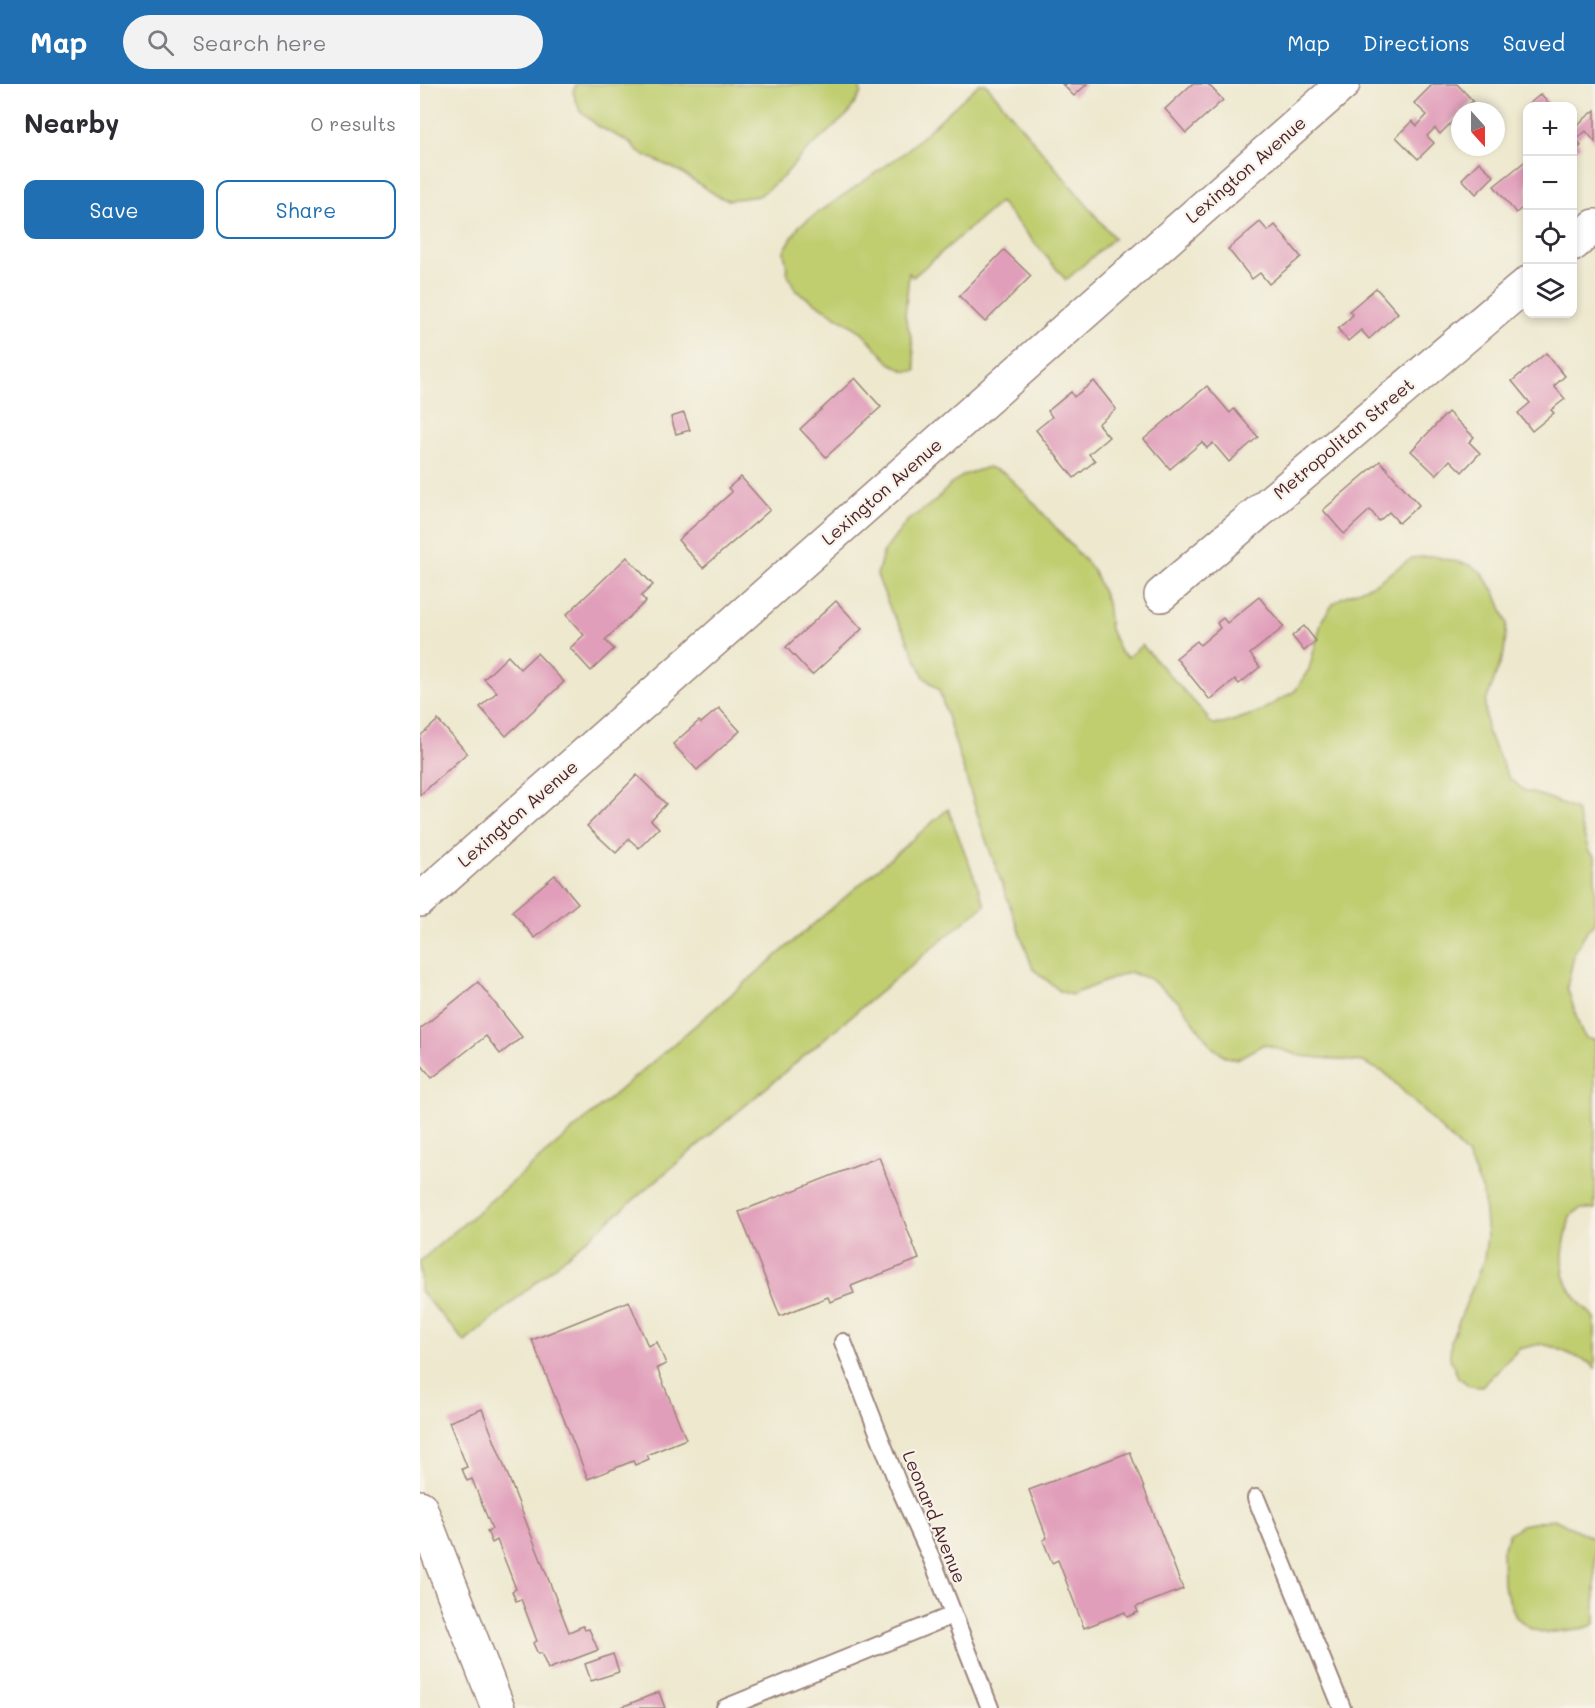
<!DOCTYPE html>
<meta charset="utf-8">
<style>
body{margin:0;font-family:Mali,sans-serif;background:#f2f2f3;color:#2b2b33}
.controls{position:absolute;right:18px;top:18px;display:grid;overflow:hidden;border-radius:12px;box-shadow:0 3px 9px #0003}
.controls button{width:54px;height:54px;display:grid;place-items:center;padding:0;border:0;border-bottom:2px solid #e1e1e2;background:#fff;color:#2b2b33;font:30px sans-serif}
.compass{position:absolute;left:1031px;top:18px;width:54px;height:54px;border-radius:50%;background:#fff;box-shadow:0 3px 9px #0003;rotate:159deg}
.list{margin:0;padding:0;list-style:none}
h2{display:flex;justify-content:space-between;align-items:center;height:78px;margin:0;padding:0 24px;font-size:26px}
h2 small{font-size:20px;font-weight:400;color:#7c7c81}
.actions{display:flex;gap:12px;padding:18px 24px}
.actions a{flex:1;padding:14px 0;border:2px solid #1f6fb2;border-radius:12px;text-align:center;font-size:21px;color:#1f6fb2}
.actions .main{background:#1f6fb2;color:#fff}
.icon{flex:none;width:33px;height:33px;fill:none;stroke:currentColor;stroke-width:2;stroke-linecap:round;stroke-linejoin:round}
.map{position:relative;flex:none;width:1175px;height:1624px;overflow:hidden}
header{display:flex;align-items:center;gap:36px;box-sizing:border-box;height:84px;padding:0 30px;background:#1f6fb2;color:#fff}
header strong{font-size:28px}
nav{display:flex;gap:33px;margin-inline-start:auto;font-size:21px}
.search{width:420px;height:54px;background:#f2f2f3;display:flex;align-items:center;gap:15px;box-sizing:border-box;padding:0 21px;border-radius:33px;color:#7c7c81;font-size:22px}
main{display:flex}
aside{flex:1;background:#fff}
.map>svg:first-child{display:block}
.green{fill:#c0ce70;stroke:#85764e;stroke-width:1.5}
.building{fill:#e19eba}
.lines{fill:none;stroke-linecap:round;stroke-linejoin:round}
.service-casing{stroke:#9c847c;stroke-width:20}
.minor-casing{stroke:#9c847c;stroke-width:36}
.service{stroke:#fff;stroke-width:16}
.minor{stroke:#fff;stroke-width:33}
.labels{text-anchor:middle;stroke-width:4.5;stroke-linejoin:round;paint-order:stroke}
.street-label{font-size:18px;fill:#4a1f2b;stroke:#f7f3e8}
</style>
<header>
<strong>Map</strong>
<div class="search"><svg class="icon" aria-label="search" viewBox="0 0 24 24"><circle cx="10" cy="10" r="6"/><path d="M15 15l6 6"/></svg>Search here</div>
<nav><a>Map</a><a>Directions</a><a>Saved</a></nav>
</header>
<main>
<aside>
<h2>Nearby<small>0 results</small></h2>
<ul class="list">
</ul>
<div class="actions"><a class="main">Save</a><a>Share</a></div>
</aside>
<div class="map">
<svg width="1175" height="1624" viewBox="0 0 1175 1624">
<rect width="100%" height="100%" fill="#f7f3e8"/>
<filter id="ink" filterUnits="userSpaceOnUse"><feTurbulence type="fractalNoise" baseFrequency=".0167" numOctaves="2"/><feDisplacementMap in="SourceGraphic" scale="12" xChannelSelector="R" yChannelSelector="G"/><feConvolveMatrix kernelMatrix="1 2 1 2 8 2 1 2 1" color-interpolation-filters="sRGB"/></filter>
<filter id="wash" filterUnits="userSpaceOnUse"><feTurbulence type="fractalNoise" baseFrequency=".008" numOctaves="4" result="noise"/><feDisplacementMap in="SourceGraphic" scale="24" xChannelSelector="R" yChannelSelector="G"/><feGaussianBlur stdDeviation="1.35" result="paint"/><feColorMatrix in="noise" values="0 0 0 0 0 0 0 0 0 0 0 0 0 0 0 0 0 1.4 0 .05"/><feComposite in="paint" operator="in"/></filter>
<g filter="url(#wash)">
<rect width="100%" height="100%" fill="#ede8ce"/>
<!-- green -->
<g class="green">
<path d="M156 0H439L441 9 428 30 381 72 363 93 339 112 308 116 299 113 259 87 218 68 211 59 178 42 160 27 153 8Z"/>
<path d="M559 0H566L694 154 646 196 580 118 493 193 489 189 485 232 492 256 496 287H485L470 279 442 248 376 207 368 191 364 167 379 142 484 69Z"/>
<path d="M568 383 584 389 605 409 673 486 687 518 690 545 700 568 708 573 722 561 788 633 786 635 793 640H803L839 628 875 607 889 585 902 536 913 520 921 514 956 499 992 474 1013 472 1050 481 1061 488 1075 508 1087 539 1084 569 1065 620 1067 647 1089 694 1105 707 1126 713 1156 726 1169 768 1175 772V840L1168 845 1155 867 1147 903 1161 947 1166 954 1175 956V1125H1160L1150 1132C1143 1167 1134 1191 1161 1220 1166 1225 1170 1230 1175 1234V1284L1170 1279 1134 1263 1120 1260 1099 1265 1061 1303 1050 1302 1038 1293 1030 1274 1031 1257 1064 1175 1067 1152 1063 1108 1047 1071 965 989 943 978 881 972 844 960 817 975 806 973 792 963 760 919 730 895 709 888 651 911 640 907 613 885 562 745 519 606 504 593 484 548 471 527 457 491 463 469 487 437 515 417 531 400 544 391Z"/>
<path d="M528 725 565 821 519 858 45 1258 0 1207V1177Z"/>
<path d="M1134 1435 1175 1455V1540L1165 1544 1126 1549 1111 1545 1096 1533 1083 1501 1082 1466 1090 1449 1102 1441Z"/>
</g>
<g id="blocks">
<!-- building -->
<g class="building">
<path d="M642 0H667L654 12Z"/>
<path d="M772 0H788L803 16 766 49 745 25Z"/>
<path d="M1013 0H1037L1053 17 1043 27H1040V30L1020 50 1015 44 1007 52 1014 59 998 75 976 53 992 37 997 42 1007 31 994 19Z"/>
<path d="M1121 10 1131 22H1108V27L1104 24Z"/>
<path d="M1175 26V58L1166 47 1156 56 1161 62 1152 69V45Z"/>
<path d="M1108 75V119L1096 129 1074 102Z"/>
<path d="M1059 78 1074 92 1056 110 1042 95Z"/>
<path d="M840 138 848 147 855 141 881 173 849 200 840 189 832 195 808 165Z"/>
<path d="M584 166 611 192 565 238 539 212Z"/>
<path d="M956 204 978 229 949 255 941 246 928 257 918 245 933 231 929 227Z"/>
<path d="M1126 269 1145 292 1134 302 1145 315 1131 326 1134 329 1112 347 1098 329 1110 319 1092 297Z"/>
<path d="M435 294 461 323 406 373 380 345Z"/>
<path d="M674 297 696 325 678 340 689 353 669 370 675 377 654 394 616 346 632 333 628 327 651 308 654 313Z"/>
<path d="M787 302 810 329 814 325 838 353 809 378 793 359 787 364 782 358 750 385 724 355Z"/>
<path d="M1028 328 1054 353 1049 358 1060 369 1042 388 1030 376 1016 391 991 367Z"/>
<path d="M264 329 270 346 256 350 251 333Z"/>
<path d="M960 377 999 421 979 439 969 428 959 437 950 426 924 450 903 426Z"/>
<path d="M321 393 350 426 283 484 258 456 312 408 308 404Z"/>
<path d="M207 473 233 501 221 512 226 517 185 556 194 565 171 587 150 564 164 551 146 531Z"/>
<path d="M839 513 864 543 830 570 840 583 819 600 815 595 790 616 756 574 777 557 780 561 800 544 797 539 803 534 807 539Z"/>
<path d="M416 517 442 545 392 591 366 563Z"/>
<path d="M884 542 896 557 884 567 872 552Z"/>
<path d="M117 569 144 598 86 652 60 623 77 608 64 595 88 572 100 585Z"/>
<path d="M299 624 320 647 277 686 253 660 279 637 281 639Z"/>
<path d="M18 636 47 669 0 711V652Z"/>
<path d="M217 691 246 720 231 736 239 744 219 764 209 755 196 769 167 742Z"/>
<path d="M135 791 158 819 115 854 92 827Z"/>
<path d="M58 898 102 953 80 970 66 952 12 994 0 979V945Z"/>
<path d="M459 1073 499 1175 431 1202 434 1209 410 1218 408 1213 360 1232 319 1128Z"/>
<path d="M209 1217 228 1262 237 1258 246 1280 237 1284 266 1355 227 1371 229 1375 215 1381 213 1377 168 1395 112 1256Z"/>
<path d="M62 1325 149 1548 163 1542 165 1546 169 1545 178 1566 128 1585 121 1569 118 1570 113 1559 117 1557 101 1515 96 1517 92 1507 96 1505 77 1456 72 1459 67 1447 72 1445 52 1395 47 1397 42 1385 47 1383 29 1338Z"/>
<path d="M710 1368 763 1505 716 1523 718 1528 707 1533 705 1528 664 1544 638 1476 632 1479 623 1456 627 1454 609 1406Z"/>
<path d="M193 1570 199 1588 171 1597 165 1580Z"/>
<path d="M239 1608 245 1624H199Z"/>
</g>
</g>
</g>
<g filter="url(#ink)">
<use href="#blocks" fill-opacity="0" stroke="#9c847c" stroke-width="1.5"/>
<g class="lines">
<defs>
<g id="service">
<path d="M423 1258 480 1405 511 1473 570 1624"/>
<path d="M836 1414 922 1624"/>
<path d="M305 1624 533 1531"/>
</g>
<g id="minor">
<path d="M1152 161 1175 142"/>
<path d="M741 511 1108 199"/>
<path d="M0 816 923 0"/>
<path d="M0 1423 78 1624"/>
</g>
</defs>
<!-- service casing -->
<use href="#service" class="service-casing"/>
<!-- minor casing -->
<use href="#minor" class="minor-casing"/>
<!-- service -->
<use href="#service" class="service"/>
<!-- minor -->
<use href="#minor" class="minor"/>
</g>
</g>
<g class="labels">
<!-- street labels -->
<g class="street-label">
<text transform="translate(826 86) rotate(-41)" y="6">Lexington Avenue</text>
<text transform="translate(924 355) rotate(-40)" y="6">Metropolitan Street</text>
<text transform="translate(462 408) rotate(-41)" y="6">Lexington Avenue</text>
<text transform="translate(98 730) rotate(-41)" y="6">Lexington Avenue</text>
<text transform="translate(514 1433) rotate(68)" y="6">Leonard Avenue</text>
</g>
</g>
</svg>
<div class="controls">
<button>+</button>
<button>−</button>
<button><svg class="icon" aria-label="locate" viewBox="0 0 24 24"><circle cx="12" cy="12" r="6"/><path d="M12 2v4M12 18v4M2 12h4M18 12h4"/></svg></button>
<button><svg class="icon" aria-label="layers" viewBox="0 0 24 24"><path d="M12 4l9 5-9 5-9-5zM3 14l9 5 9-5"/></svg></button>
</div>
<svg class="compass" viewBox="-18 -18 36 36"><path d="M0-13l5 13h-10z" fill="#e53935"/><path d="M0 13l5-13h-10z" fill="#7c7c81"/></svg>
</div>
</main>
